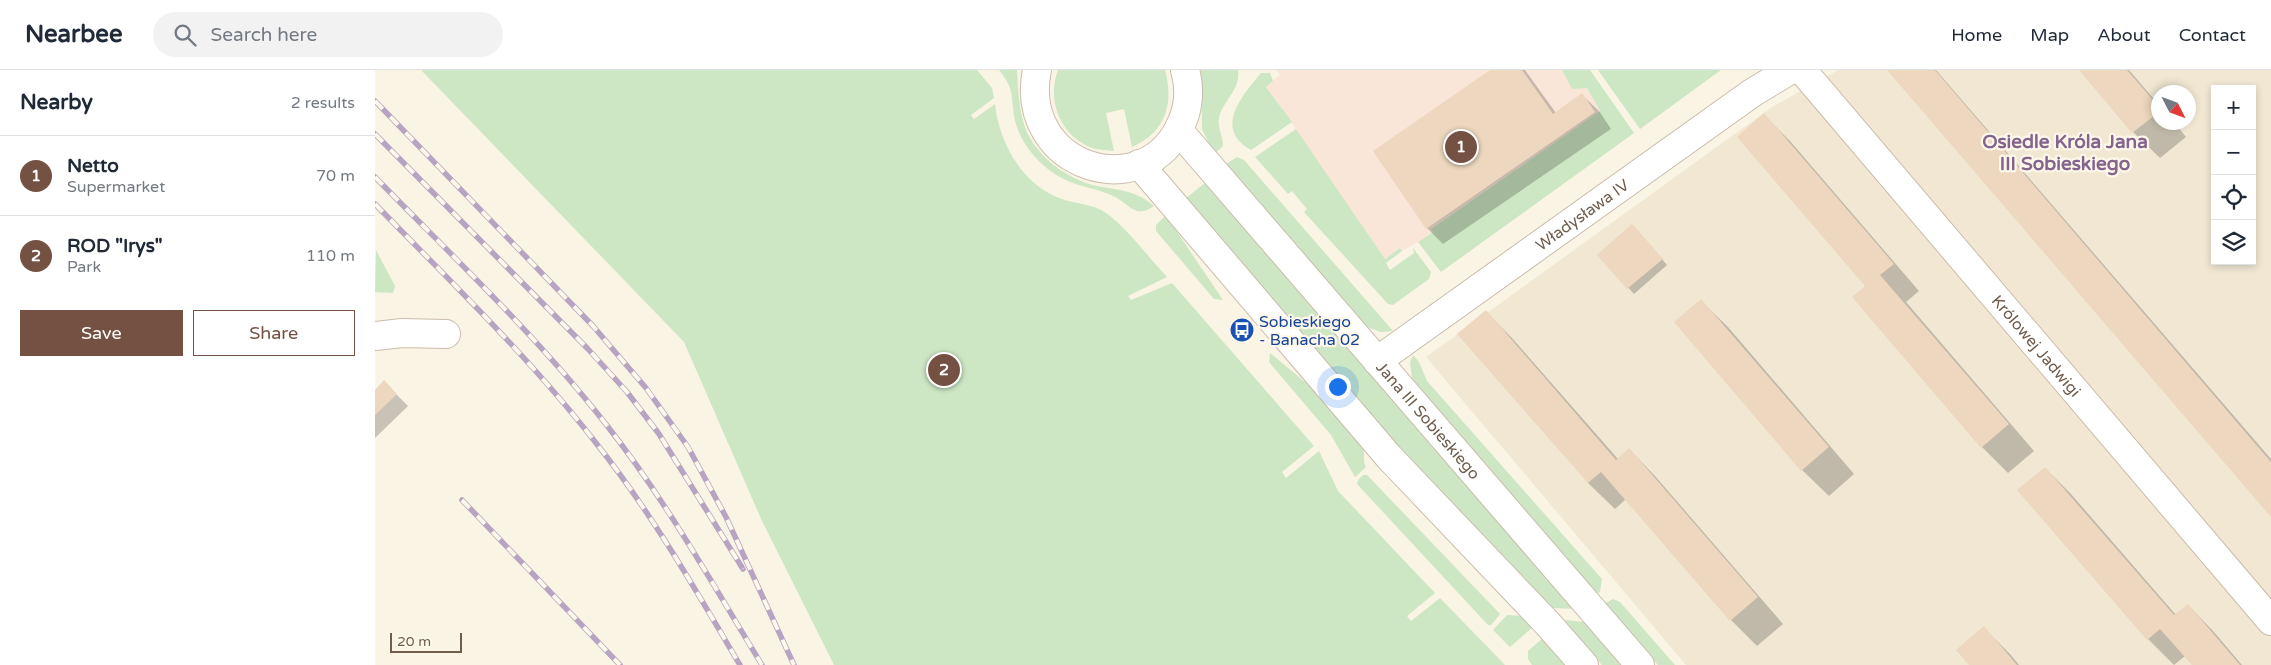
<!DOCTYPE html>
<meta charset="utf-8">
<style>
body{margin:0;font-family:"Varela Round",sans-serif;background:#f2f2f3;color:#1f2937}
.controls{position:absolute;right:15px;top:15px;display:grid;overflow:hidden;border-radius:0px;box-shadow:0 2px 8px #0003}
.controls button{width:45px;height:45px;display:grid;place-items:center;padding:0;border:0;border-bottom:1px solid #e0e1e3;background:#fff;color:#1f2937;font:25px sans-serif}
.compass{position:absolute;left:1776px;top:15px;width:45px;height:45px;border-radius:50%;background:#fff;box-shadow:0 2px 8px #0003;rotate:132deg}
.scale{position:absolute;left:15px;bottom:12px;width:72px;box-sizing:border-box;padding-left:5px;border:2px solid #705d4c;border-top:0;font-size:14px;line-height:18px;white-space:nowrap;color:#705d4c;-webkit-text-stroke:4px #fdf8ea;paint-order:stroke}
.you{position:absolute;left:962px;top:316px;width:18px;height:18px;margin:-12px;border:4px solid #fff;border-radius:50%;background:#1a73e8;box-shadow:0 0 0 8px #1a73e833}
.badge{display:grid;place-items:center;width:32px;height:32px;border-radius:50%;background:#745143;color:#fff;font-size:16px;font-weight:700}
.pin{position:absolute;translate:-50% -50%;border:2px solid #fff;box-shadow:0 1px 5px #0006}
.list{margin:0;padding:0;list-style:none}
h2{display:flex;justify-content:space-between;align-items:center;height:65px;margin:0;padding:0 20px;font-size:21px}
h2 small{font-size:16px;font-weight:400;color:#747a83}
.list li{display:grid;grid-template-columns:32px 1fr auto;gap:15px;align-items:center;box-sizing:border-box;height:80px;padding:0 20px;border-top:1px solid #e0e1e3}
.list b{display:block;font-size:19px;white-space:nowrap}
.list p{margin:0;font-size:16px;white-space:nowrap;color:#747a83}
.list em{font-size:16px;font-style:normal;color:#747a83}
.actions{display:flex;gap:10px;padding:15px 20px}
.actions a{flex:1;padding:11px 0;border:1px solid #745143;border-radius:0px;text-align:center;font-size:18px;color:#745143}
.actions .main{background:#745143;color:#fff}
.icon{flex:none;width:28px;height:28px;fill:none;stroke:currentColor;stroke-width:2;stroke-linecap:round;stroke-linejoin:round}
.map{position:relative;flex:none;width:1896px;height:595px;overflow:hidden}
header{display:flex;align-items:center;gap:30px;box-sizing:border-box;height:70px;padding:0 25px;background:#fff;border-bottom:1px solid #e0e1e3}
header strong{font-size:24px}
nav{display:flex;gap:28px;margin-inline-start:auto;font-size:18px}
.search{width:350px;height:45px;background:#f2f2f3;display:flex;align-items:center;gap:12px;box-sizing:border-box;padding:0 18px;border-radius:28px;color:#747a83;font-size:19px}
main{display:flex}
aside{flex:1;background:#fff}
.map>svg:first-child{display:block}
.residential{fill:#f1e7d3;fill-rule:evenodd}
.commercial{fill:#fae6d8}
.green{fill:#cde6c4}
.shadow{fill:#0003}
.building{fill:#edd7be}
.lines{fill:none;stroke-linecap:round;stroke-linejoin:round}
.minor-casing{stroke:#cabdab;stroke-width:30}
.minor{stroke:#fff;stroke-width:28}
.rail-casing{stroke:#b8a4c2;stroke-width:5.5}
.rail{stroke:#fdf8ea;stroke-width:4;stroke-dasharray:11;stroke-linecap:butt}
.labels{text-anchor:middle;stroke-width:4.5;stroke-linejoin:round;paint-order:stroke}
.street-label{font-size:16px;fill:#705d4c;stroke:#fdf8ea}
.transit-label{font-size:16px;fill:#164399;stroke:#fdf8ea;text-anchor:start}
.quarter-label{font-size:19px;font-weight:bold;fill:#84648c;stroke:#fdf8ea}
</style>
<header>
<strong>Nearbee</strong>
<div class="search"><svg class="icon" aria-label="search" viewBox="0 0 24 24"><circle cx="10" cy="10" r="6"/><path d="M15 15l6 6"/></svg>Search here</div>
<nav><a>Home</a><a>Map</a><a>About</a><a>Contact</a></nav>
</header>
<main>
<aside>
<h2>Nearby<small>2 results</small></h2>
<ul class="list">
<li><span class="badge">1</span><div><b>Netto</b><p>Supermarket</p></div><em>70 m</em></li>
<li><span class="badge">2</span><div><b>ROD &quot;Irys&quot;</b><p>Park</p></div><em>110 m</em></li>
</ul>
<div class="actions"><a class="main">Save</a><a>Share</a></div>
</aside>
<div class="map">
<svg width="1896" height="595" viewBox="0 0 1896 595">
<rect width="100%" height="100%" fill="#faf4e4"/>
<!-- residential -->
<path class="residential" d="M1463 0H1896V595H1311L1051 287 1397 37ZM1840 19H1877V191H1840ZM1784 22H1814V52H1784Z"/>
<!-- commercial -->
<path class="commercial" d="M901 0H1187L1197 19 1212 18 1225 41 1056 158 1058 162 1043 172 1027 181 1025 178 1010 189 891 16 905 5Z"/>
<!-- green -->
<g class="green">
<path d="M46 0H602L617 18 619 28 596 45 599 49 620 34C624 73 648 116 687 129 701 134 719 134 731 143 752 158 774 188 792 207L753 226 756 230 797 213 939 376 907 402 911 408 944 381 963 421 1060 523 1032 546 1036 551 1065 528 1130 595H459L387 451 309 272Z"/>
<path d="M624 0H642C643 19 644 39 650 57 660 86 693 110 722 116 743 120 761 120 779 136 759 150 755 133 736 125 721 118 704 117 689 109 667 99 645 74 640 50 635 26 641 21 624 0Z"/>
<path d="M683 0H790C799 34 791 62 757 77L749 39 731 43 739 81C733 80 726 80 720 79 686 68 671 31 683 0Z"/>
<path d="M826 0H863C866 20 848 30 844 48 842 57 848 66 848 76L839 84 827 59Z"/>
<path d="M1187 0H1215L1259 63 1066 202 1043 172 1058 162 1056 159 1225 41 1212 18 1197 19Z"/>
<path d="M1223 0H1346L1265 59Z"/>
<path d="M886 3H895L898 11 891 17 917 52 876 80C838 59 867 26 886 3Z"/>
<path d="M921 59 1010 189 1025 178 1027 181 1011 193 1015 200 1039 183 1038 178 1056 202 1054 209 1018 235 1013 234 929 142 932 139 917 121 913 124 880 87Z"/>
<path d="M862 87 869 90 1018 261 1005 262 990 256 850 95Z"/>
<path d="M831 112 1199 539 1177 538 1032 386 810 129Z"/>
<path d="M790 146 798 156 848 230 839 229 781 161V155Z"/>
<path d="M1 180 20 216 18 223 0 222Z"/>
<path d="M895 283 942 322 987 375C991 382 987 390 991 397L980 407 956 365 894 292Z"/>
<path d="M1038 285 1044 292 1052 311 1227 509 1225 522 1221 524 1127 414 1078 360 1037 308 1035 292Z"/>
<path d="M988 405H992L1125 544 1116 555H1113L982 414 983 410Z"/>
<path d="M1238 529 1245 532 1300 595H1283L1229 534Z"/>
<path d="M1132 545 1148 546 1158 557 1135 577 1118 560Z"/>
<path d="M1190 550 1210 552 1247 595H1227Z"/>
<path d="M1168 568 1192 595H1157L1153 589V581Z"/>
</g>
<!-- shadow -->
<g class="shadow">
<path d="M1117 0H1150L1181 43 1207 25 1224 41 1236 59 1068 174 1052 158Z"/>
<path d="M1514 0H1561L1896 389V445Z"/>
<path d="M1705 0H1754L1784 35V52H1799L1811 67 1785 88 1758 62Z"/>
<path d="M1389 45 1415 71 1544 221 1531 232 1659 381 1633 403 1607 377 1492 216Z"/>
<path d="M1263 161 1292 195 1259 224 1224 185Z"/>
<path d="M1326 231 1353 257 1479 404 1454 426 1427 400Z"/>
<path d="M1111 242 1137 268 1243 389 1254 379 1280 406 1408 554 1382 576 1356 550 1251 429 1240 439 1213 413Z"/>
<path d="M9 312 33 336 0 368V321Z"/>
<path d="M1670 398 1696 424 1801 545 1813 535 1839 562 1867 595H1818L1810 586 1799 595 1773 569 1644 421Z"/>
<path d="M1609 558 1635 584 1644 595H1596Z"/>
</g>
<!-- building -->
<g class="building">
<path d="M1115 0H1147L1178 44 1207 23 1220 42 1051 159 998 81Z"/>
<path d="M1512 0H1560L1896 392V447Z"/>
<path d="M1704 0H1752L1784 37V42L1757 63Z"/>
<path d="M1389 43 1519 194 1505 205 1634 354 1606 378 1477 227 1490 216 1362 67Z"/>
<path d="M1257 154 1288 189 1252 219 1222 185Z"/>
<path d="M1326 229 1454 377 1426 401 1299 252Z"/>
<path d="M1111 240 1241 390 1254 378 1383 527 1355 551 1226 402 1213 413 1082 264Z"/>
<path d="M9 310 22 324 0 345V320Z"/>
<path d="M1670 397 1799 545 1813 534 1865 595H1817L1785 559 1772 570 1642 420Z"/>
<path d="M1609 556 1642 595H1594L1581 580Z"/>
</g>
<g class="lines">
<defs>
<g id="minor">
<path d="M662 0C642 98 771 138 807 52 814 36 815 17 810 0"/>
<path id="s1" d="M1427 0 1896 551"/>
<path id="s2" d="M804 61 1265 595"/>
<path d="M764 94 1014 387 1173 554 1209 595"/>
<path d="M0 266 27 263 71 264"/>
<path id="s3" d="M1002 291 1377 23 1415 0"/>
</g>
</defs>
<!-- minor casing -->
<use href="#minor" class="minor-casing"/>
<!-- minor -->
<use href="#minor" class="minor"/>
<defs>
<g id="rail">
<path d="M0 31 218 256 271 318 313 377 351 447 419 595"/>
<path d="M0 64 213 279 252 322 284 364 368 499"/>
<path d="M0 107C79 188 161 265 230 353 290 429 337 513 387 595"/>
<path d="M0 134C76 212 154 287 221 373 276 442 320 519 365 595"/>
<path d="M87 430 245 595"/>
</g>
</defs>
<!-- rail casing -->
<use href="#rail" class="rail-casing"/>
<!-- rail -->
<use href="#rail" class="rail"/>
</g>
<!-- icons -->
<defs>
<symbol id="bus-disc" viewBox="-11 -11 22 22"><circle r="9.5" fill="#1a4fb4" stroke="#fdf8ea"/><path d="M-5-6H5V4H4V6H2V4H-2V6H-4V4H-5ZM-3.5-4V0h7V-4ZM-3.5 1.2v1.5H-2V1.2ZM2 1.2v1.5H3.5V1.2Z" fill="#fff"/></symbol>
</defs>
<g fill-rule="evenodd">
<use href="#bus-disc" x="853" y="246" width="28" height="28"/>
</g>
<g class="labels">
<!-- street labels -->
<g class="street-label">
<text dy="6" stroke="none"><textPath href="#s3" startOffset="252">Władysława IV</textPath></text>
<text dy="6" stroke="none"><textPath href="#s1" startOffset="362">Królowej Jadwigi</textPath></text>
<text dy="6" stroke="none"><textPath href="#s2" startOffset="382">Jana III Sobieskiego</textPath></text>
</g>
<!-- transit labels -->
<g class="transit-label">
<text x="884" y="257">Sobieskiego<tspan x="884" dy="18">- Banacha 02</tspan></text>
</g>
<!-- quarter labels -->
<g class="quarter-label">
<text x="1690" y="78">Osiedle Króla Jana<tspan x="1690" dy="22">III Sobieskiego</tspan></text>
</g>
</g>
</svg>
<div class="controls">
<button>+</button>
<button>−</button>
<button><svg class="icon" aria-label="locate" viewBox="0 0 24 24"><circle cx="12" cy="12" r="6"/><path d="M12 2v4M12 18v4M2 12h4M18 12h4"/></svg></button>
<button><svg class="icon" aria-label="layers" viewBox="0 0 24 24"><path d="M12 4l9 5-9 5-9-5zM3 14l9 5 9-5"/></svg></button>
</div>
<svg class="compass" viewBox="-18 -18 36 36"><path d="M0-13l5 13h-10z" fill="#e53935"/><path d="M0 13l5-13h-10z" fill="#747a83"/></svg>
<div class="scale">20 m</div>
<div class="you"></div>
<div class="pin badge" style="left:1086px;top:77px">1</div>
<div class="pin badge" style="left:569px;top:300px">2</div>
</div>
</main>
